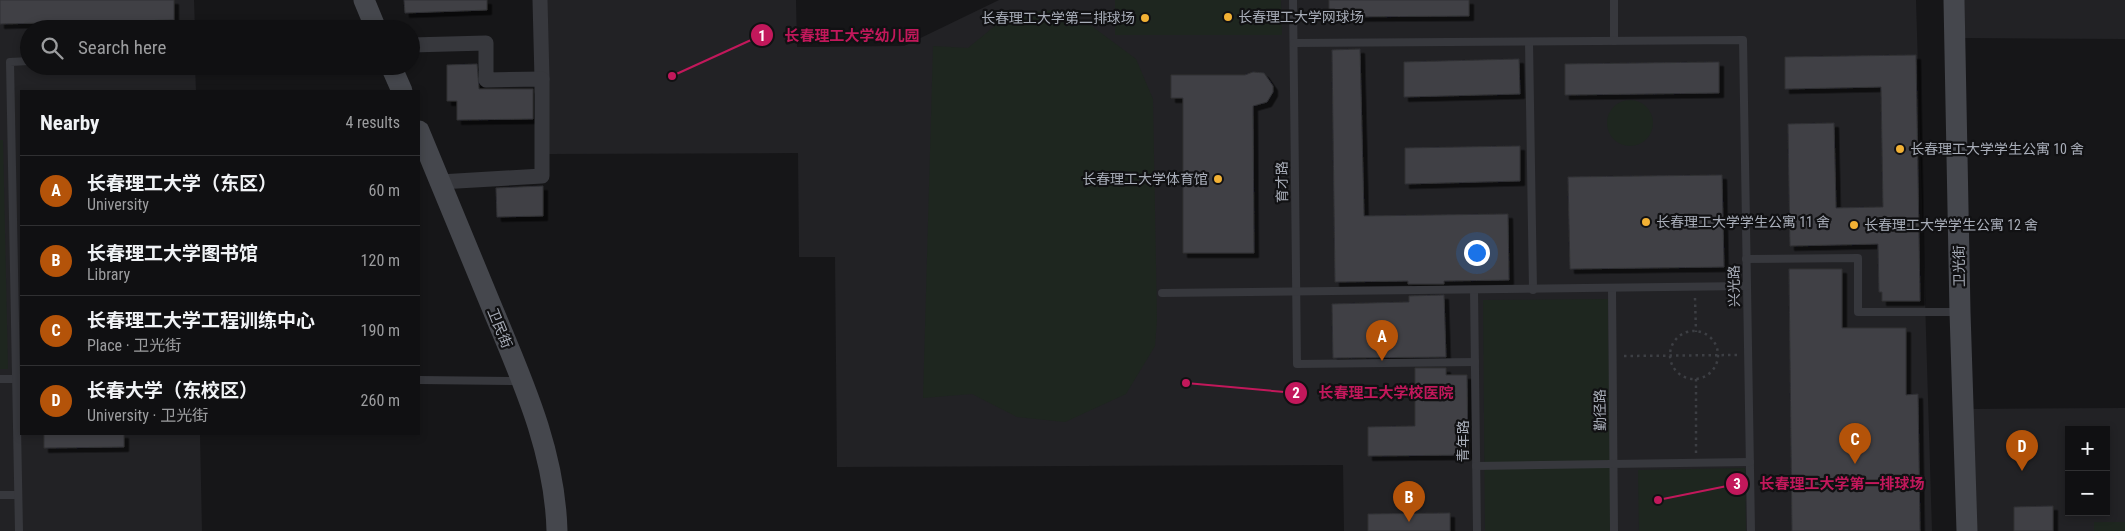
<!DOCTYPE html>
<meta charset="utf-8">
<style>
body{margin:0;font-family:"Roboto Condensed","Noto Sans SC",sans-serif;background:#1e1e20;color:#f1f3f6}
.controls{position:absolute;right:15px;bottom:15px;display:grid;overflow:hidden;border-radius:0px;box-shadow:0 2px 8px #0003}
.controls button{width:45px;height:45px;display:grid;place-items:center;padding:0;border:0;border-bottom:1px solid #303032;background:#101012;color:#f1f3f6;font:25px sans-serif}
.you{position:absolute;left:1476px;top:252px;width:18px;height:18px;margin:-12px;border:4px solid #fff;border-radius:50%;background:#1a73e8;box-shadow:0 0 0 8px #1a73e833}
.badge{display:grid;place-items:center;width:32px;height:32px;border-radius:50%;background:#b45309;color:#fff;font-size:16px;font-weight:700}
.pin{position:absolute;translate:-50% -41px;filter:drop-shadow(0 1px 2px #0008)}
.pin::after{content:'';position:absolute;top:26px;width:18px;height:15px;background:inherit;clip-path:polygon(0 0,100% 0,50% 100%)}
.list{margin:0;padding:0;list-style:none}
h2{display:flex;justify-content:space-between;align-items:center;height:65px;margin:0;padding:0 20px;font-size:21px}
h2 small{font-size:16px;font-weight:400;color:#9c9d9f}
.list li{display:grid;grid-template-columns:32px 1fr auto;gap:15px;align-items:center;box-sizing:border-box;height:70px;padding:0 20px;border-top:1px solid #303032}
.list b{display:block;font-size:19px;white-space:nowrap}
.list p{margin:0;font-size:16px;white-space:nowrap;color:#9c9d9f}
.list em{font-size:16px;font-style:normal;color:#9c9d9f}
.icon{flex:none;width:28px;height:28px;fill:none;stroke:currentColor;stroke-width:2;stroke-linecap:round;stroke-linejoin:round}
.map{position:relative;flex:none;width:2125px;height:531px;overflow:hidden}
.search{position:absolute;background:#101012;box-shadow:0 2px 8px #0003;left:20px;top:20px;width:400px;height:55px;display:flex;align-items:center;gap:12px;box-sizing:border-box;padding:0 18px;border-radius:28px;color:#9c9d9f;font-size:19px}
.panel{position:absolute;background:#101012;box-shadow:0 2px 8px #0003;left:20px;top:90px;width:400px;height:345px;border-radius:0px}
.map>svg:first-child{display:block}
.built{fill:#222225;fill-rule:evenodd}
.green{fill:#1e261f}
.building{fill:#404145;stroke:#303034;filter:url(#shadow)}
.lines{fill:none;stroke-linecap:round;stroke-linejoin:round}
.path{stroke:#3d3f44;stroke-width:2.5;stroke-dasharray:2.5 4;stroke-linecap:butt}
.lane{stroke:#37383d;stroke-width:8}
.street{stroke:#37383d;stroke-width:15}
.secondary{stroke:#45474d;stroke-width:21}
.poi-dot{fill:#f2b134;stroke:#111113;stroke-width:2}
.labels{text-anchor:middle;stroke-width:4.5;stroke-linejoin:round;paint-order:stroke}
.poi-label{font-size:14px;fill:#a8adb8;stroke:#111113;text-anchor:start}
.street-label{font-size:14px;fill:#a8adb8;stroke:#111113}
.leader{fill:none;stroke:#c2185b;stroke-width:2}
.callout-dot{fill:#c2185b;stroke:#111113;stroke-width:2}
.mark-label{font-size:15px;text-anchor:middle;font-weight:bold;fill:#fff}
.callout-label{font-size:15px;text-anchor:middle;font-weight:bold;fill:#c2185b;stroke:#111113;stroke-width:4.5;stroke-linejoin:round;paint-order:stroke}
</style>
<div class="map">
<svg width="2125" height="531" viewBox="0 0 2125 531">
<defs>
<filter id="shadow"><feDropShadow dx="4.5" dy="4.5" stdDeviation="0" flood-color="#0009"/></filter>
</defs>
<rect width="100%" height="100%" fill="#161618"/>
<!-- built -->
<g class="built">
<path d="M0 0H194L195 29H29V66H195L196 91H21V434H200L202 531H0Z"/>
<path d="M546 0H796L797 47 904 46 999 0H1916L1932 531H1344L1343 465 837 467 835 257H799L798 153 547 154Z"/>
<path d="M1964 0H2125V39L1965 38Z"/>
<path d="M2125 408V531H1975L1973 409ZM2069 430H2106V512H2069Z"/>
</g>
<!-- green -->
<g class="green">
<path d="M1115 0H1281L1282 35H1115Z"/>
<path d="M1053 10 1093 27 1136 59 1153 99 1157 320 1155 346 1126 394 1065 422 1017 417 972 394 923 398 933 46 968 48 1008 15Z"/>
<circle cx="1630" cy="123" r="23"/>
<path d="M0 140H3L8 369H0Z"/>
<path d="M1608 299 1611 531H1485L1483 300Z"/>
<path d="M1745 468 1746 531H1639L1638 470Z"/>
<rect x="2094" y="522" width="31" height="9"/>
</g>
<!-- building -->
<g class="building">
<path d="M0 0H174V20L0 24Z"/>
<path d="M404 0H487V10L405 13Z"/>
<path d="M1329 0H1469V16L1329 17Z"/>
<path d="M1360 49 1364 216 1508 214 1509 280 1444 281V284H1408V281L1335 282 1332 50Z"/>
<path d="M1916 55 1920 301H1882V292H1879L1878 244 1790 246 1788 124 1834 123 1836 208 1883 207 1881 87 1785 89V57Z"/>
<path d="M1519 59 1520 94 1404 97V62Z"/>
<path d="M1719 62V93L1565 95V64Z"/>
<path d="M477 64 479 89H533V119L457 120V101H447V65Z"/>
<path d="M1253 72 1264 73 1273 86V92L1267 102 1253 106 1254 253H1183V98H1171V75H1245Z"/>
<path d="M1520 146V181L1405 184V148Z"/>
<path d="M1722 175 1724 267 1570 269 1568 177Z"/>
<path d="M543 186V216L497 217 496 188Z"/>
<path d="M1789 269H1842V328H1906V395L1918 394 1920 531H1792Z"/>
<path d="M1444 295 1446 357 1333 358 1332 304 1409 302V296Z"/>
<path d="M1415 368H1446V375H1467L1468 455 1368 456V427L1415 426Z"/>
<path d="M44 434H124V447L44 448Z"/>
<path d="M2053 506V531H2014V507Z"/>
<path d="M1450 513V531H1368V514Z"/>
</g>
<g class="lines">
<!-- path -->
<g class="path">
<path d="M1695 298 1696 332"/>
<circle cx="1694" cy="355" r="24"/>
<path d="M1624 356 1738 355"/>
<path d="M1696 379V453"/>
</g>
<!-- lane -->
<g class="lane">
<path d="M1293 0 1297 364 1475 362"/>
<path d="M1614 0V41"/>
<path d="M1529 42 1533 290"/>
<path d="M1294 43 1743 40 1751 531"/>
<path d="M1746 259 1858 258V312H1958"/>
<path d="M1612 289 1614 531"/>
<path d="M1474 290 1477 531"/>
<path d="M1162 293 1747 286"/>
<path d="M0 379H20"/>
<path d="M419 380 519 381"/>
<path d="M1476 466 1750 462"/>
<path d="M0 495H18"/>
<path d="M19 531 10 62 29 61"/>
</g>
<!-- street -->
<g class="street">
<path d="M540 0 542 79"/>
<path d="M411 45 486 43V80L542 79V176L440 182"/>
</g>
<!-- secondary -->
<g class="secondary">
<path d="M364 0 376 29"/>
<path d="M1954 0 1960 312 1967 531"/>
<path d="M391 66 402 91"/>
<path d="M419 131C444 190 468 250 493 310 523 382 555 452 557 531"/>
</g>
</g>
<!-- markers -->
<g class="poi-dot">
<circle cx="1228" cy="17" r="5"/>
<circle cx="1145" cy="18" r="5"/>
<circle cx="1900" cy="149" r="5"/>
<circle cx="1218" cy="179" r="5"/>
<circle cx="1646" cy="222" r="5"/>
<circle cx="1854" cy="225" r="5"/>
</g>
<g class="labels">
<!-- poi labels -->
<g class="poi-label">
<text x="1238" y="22">长春理工大学网球场</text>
<text x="1135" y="23" text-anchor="end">长春理工大学第二排球场</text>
<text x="1910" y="154">长春理工大学学生公寓 10 舍</text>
<text x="1208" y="184" text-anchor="end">长春理工大学体育馆</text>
<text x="1656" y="227">长春理工大学学生公寓 11 舍</text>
<text x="1864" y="230">长春理工大学学生公寓 12 舍</text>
</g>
<!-- street labels -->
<g class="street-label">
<text transform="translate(1282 182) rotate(-91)" y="5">育才路</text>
<text transform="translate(1959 266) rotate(-91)" y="5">卫光街</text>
<text transform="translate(1734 286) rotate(-91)" y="5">兴光路</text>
<text transform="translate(500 328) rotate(68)" y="5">卫民街</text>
<text transform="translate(1600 410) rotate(-91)" y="5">勤径路</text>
<text transform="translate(1463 441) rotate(-90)" y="5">青年路</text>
</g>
</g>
<!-- callouts -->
<path class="leader" d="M672 76L762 35M1186 383L1296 393M1658 500L1737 484"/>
<g class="callout-dot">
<circle cx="672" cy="76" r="5"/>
<circle cx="1186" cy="383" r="5"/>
<circle cx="1658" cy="500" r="5"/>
<circle cx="762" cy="35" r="12"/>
<circle cx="1296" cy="393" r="12"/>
<circle cx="1737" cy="484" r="12"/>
</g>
<g class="mark-label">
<text x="762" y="41">1</text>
<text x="1296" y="398">2</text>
<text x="1737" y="489">3</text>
</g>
<g class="callout-label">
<text x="852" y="41">长春理工大学幼儿园</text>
<text x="1386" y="398">长春理工大学校医院</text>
<text x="1842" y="489">长春理工大学第一排球场</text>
</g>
</svg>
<div class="controls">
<button>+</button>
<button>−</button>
</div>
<div class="you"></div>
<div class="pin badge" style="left:1382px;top:361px">A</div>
<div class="pin badge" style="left:1409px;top:522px">B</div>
<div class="pin badge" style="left:1855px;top:464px">C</div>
<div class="pin badge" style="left:2022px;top:471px">D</div>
<div class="search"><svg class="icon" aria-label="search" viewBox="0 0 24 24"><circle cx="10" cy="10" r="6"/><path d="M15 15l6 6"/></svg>Search here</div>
<section class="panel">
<h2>Nearby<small>4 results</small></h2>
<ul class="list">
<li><span class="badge">A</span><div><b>长春理工大学（东区）</b><p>University</p></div><em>60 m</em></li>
<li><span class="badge">B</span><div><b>长春理工大学图书馆</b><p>Library</p></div><em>120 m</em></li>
<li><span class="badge">C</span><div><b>长春理工大学工程训练中心</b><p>Place · 卫光街</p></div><em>190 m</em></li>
<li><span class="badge">D</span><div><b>长春大学（东校区）</b><p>University · 卫光街</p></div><em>260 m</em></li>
</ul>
</section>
</div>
